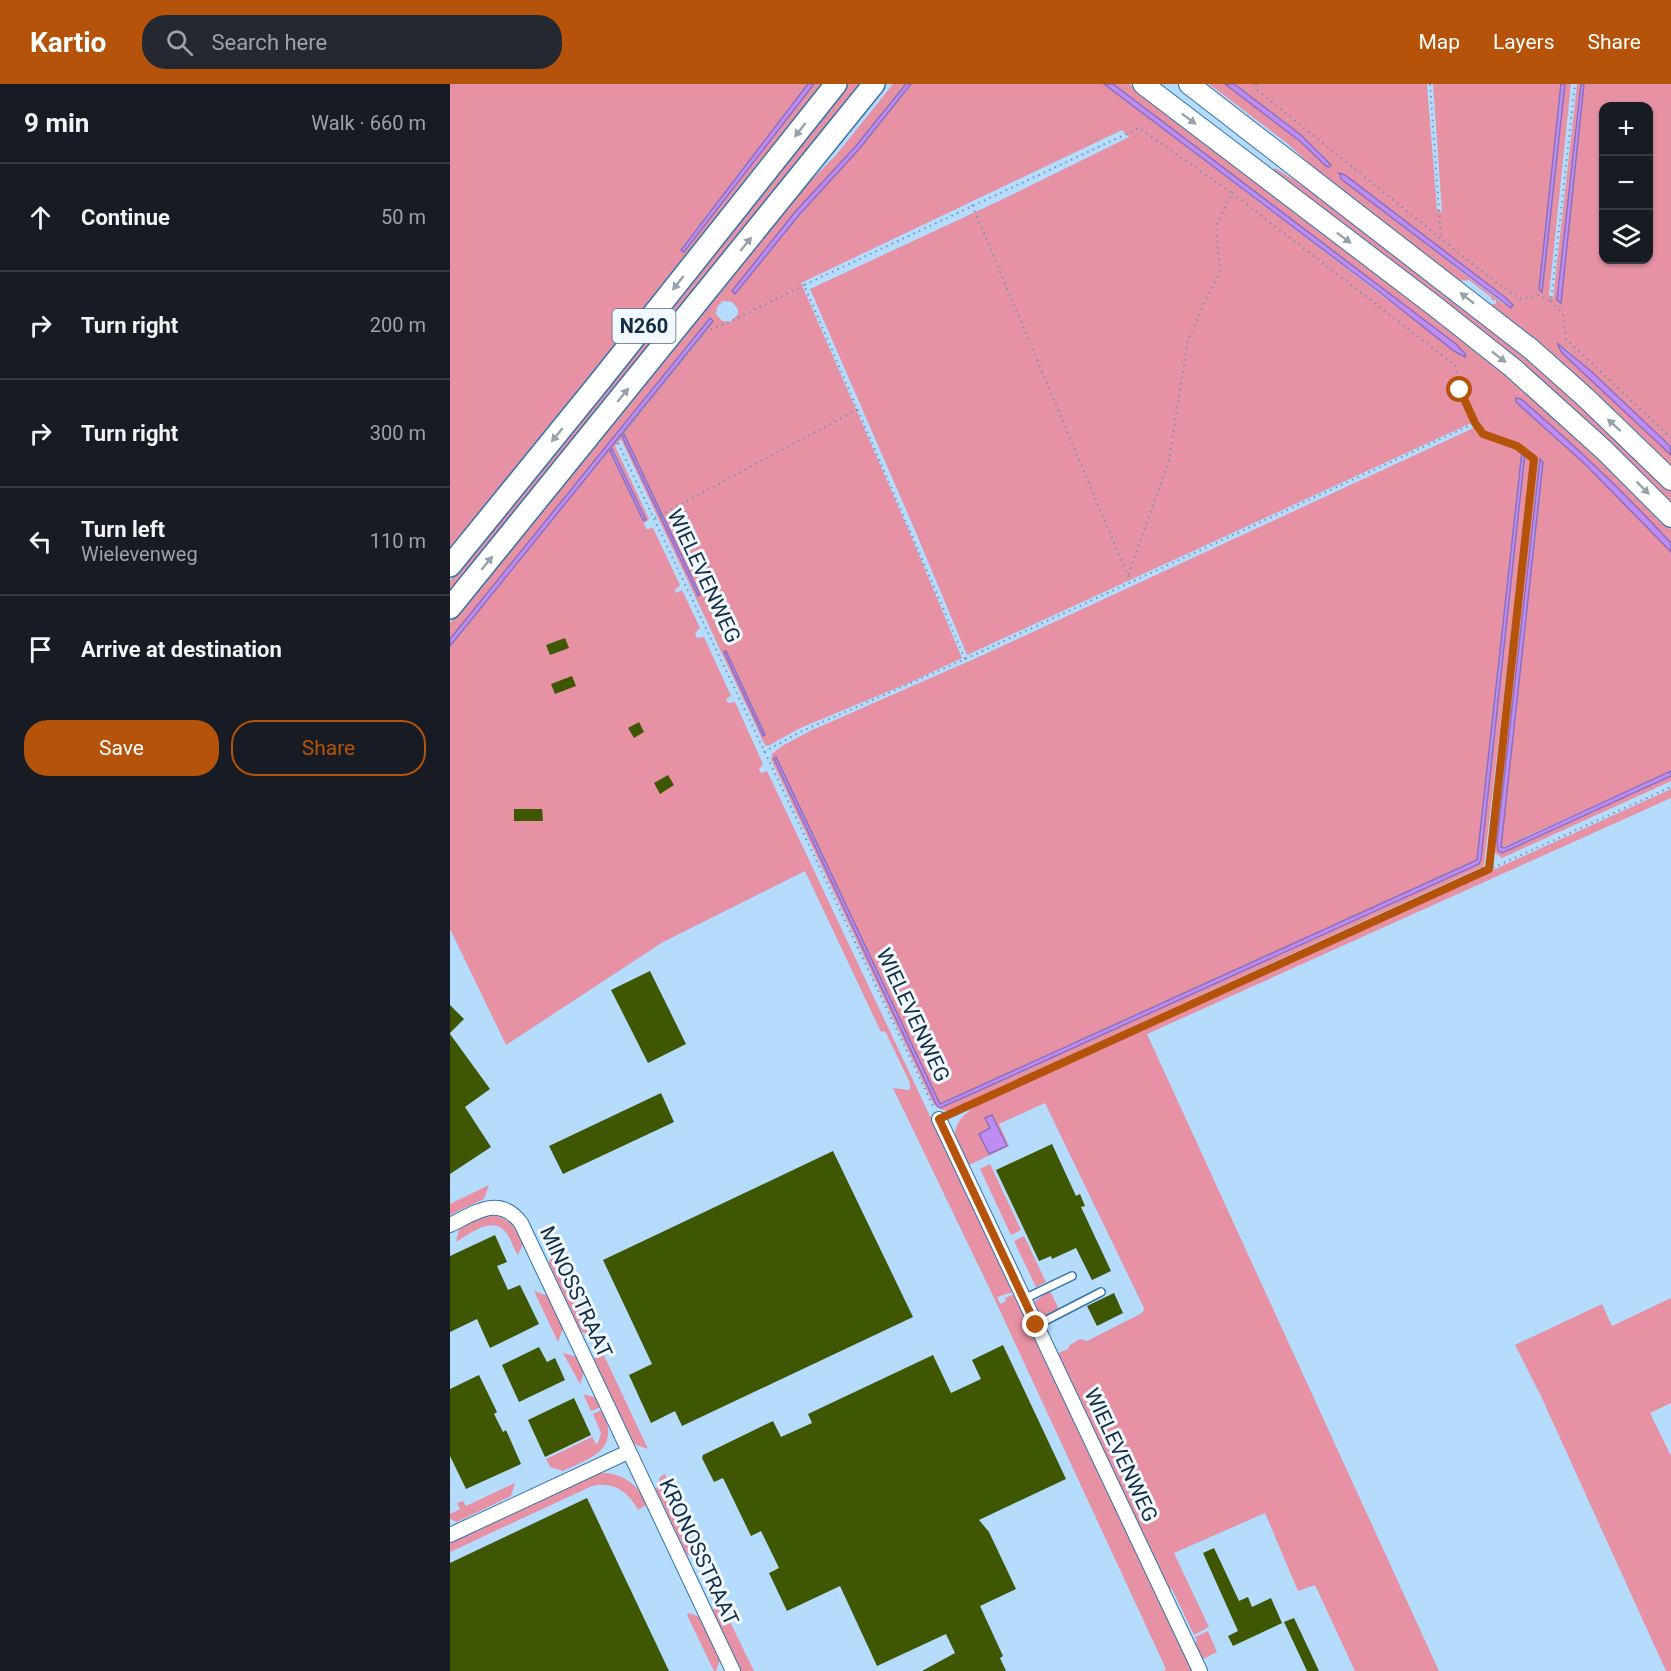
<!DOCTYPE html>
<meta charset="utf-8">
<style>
body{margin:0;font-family:Roboto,sans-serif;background:#242831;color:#f1f3f6}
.controls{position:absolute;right:18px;top:18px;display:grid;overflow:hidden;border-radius:12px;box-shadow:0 2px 4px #0004}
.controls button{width:54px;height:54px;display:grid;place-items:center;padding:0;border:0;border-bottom:2px solid #363941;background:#171b24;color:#f1f3f6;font:30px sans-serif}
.stop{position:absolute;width:18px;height:18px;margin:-14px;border:4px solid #b45309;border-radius:50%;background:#fff}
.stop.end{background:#b45309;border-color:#fff;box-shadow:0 2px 6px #0008}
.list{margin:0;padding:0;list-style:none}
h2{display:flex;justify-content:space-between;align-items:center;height:78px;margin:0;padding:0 24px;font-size:26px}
h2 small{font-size:20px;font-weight:400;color:#9ea1a6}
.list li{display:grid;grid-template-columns:39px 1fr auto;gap:18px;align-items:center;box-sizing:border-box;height:108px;padding:0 24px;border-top:2px solid #363941}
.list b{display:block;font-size:22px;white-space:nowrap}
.list p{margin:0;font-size:20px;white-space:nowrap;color:#9ea1a6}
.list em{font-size:20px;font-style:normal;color:#9ea1a6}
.actions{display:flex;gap:12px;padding:18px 24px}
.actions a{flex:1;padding:14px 0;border:2px solid #b45309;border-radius:24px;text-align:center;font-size:21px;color:#b45309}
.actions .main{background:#b45309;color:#fff}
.icon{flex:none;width:33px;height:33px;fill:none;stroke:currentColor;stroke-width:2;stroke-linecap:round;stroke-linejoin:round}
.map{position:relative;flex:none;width:1221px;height:1587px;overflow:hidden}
header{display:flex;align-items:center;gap:36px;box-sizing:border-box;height:84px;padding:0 30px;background:#b45309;color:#fff}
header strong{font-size:28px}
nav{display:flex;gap:33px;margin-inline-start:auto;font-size:21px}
.search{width:420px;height:54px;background:#242831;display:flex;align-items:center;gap:15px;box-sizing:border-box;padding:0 21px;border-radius:24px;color:#9ea1a6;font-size:22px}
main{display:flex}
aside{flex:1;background:#171b24}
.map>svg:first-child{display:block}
.green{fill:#e692a4;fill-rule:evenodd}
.water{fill:#be8cf2;stroke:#8b70be;stroke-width:1.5}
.building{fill:#3f5603}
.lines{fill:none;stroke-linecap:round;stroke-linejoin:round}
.service-casing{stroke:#3474a8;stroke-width:10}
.minor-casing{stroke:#3474a8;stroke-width:16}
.secondary-casing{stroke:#3474a8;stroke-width:22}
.primary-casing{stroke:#3474a8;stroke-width:24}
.path{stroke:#7395b2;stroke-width:2;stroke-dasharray:1.5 4.5;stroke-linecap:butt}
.service{stroke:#fff;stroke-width:7}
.minor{stroke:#fff;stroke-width:14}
.secondary{stroke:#fff;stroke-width:20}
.primary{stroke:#fff;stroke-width:21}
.oneway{fill:#95a1ab}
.route{stroke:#b45309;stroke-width:8}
.labels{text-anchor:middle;stroke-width:6;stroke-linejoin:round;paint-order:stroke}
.shield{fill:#f1f8fe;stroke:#566b7c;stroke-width:1.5}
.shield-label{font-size:20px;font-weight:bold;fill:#132e44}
.street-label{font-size:21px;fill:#132e44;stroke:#f1f8fe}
</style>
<header>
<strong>Kartio</strong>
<div class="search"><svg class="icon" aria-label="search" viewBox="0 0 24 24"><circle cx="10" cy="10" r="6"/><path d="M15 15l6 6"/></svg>Search here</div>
<nav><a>Map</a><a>Layers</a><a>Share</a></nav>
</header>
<main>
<aside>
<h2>9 min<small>Walk · 660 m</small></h2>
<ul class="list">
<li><svg class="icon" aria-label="ahead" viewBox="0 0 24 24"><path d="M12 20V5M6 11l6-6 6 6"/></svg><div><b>Continue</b></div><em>50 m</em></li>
<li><svg class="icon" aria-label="right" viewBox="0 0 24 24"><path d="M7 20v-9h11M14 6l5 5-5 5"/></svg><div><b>Turn right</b></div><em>200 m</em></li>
<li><svg class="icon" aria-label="right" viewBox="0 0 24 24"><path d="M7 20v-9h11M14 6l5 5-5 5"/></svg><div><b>Turn right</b></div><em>300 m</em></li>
<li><svg class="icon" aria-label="left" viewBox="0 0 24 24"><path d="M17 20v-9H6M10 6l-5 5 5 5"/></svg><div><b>Turn left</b><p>Wielevenweg</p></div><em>110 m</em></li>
<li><svg class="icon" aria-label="arrive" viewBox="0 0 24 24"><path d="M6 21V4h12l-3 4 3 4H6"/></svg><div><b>Arrive at destination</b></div></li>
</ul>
<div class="actions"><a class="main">Save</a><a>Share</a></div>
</aside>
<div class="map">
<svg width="1221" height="1587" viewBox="0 0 1221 1587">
<rect width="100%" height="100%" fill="#b5dbfd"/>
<!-- green -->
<g class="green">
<path d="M0 0H358L231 165 234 168 364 0H376L0 471Z"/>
<path d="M395 0H416L0 516V497L240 201Z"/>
<path d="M443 0H456L406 62 345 128 282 207 285 210 349 131 410 64 461 0H654L1010 271 1012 266 1006 260 663 0H679L991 237 1076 305 1186 408 1221 445V459L1140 377 1071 315 1066 314 1158 402 1221 468V687L1051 764 1093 378 1090 376 1047 757 1048 767 1052 769 1221 692V697L1052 774 1044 768 1087 373 1082 369 1034 782 526 1014C511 1022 498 1035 483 1019L321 675 322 670 332 662 360 647 533 571 1030 341 1028 336 517 571 464 444 360 205 549 117 679 53 672 46 351 199 459 447 512 574 461 598 348 645 318 662 315 661 171 355 165 362 199 435 194 439 196 445 203 444 230 501 225 506 226 509 232 506 250 544 245 549 247 554 254 553 281 612 276 615 278 619 285 618 313 680 309 685 311 689 317 687 563 1208 547 1213 550 1220 556 1217 555 1214 564 1210 742 1587H714L716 1585 545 1216 443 1004 460 1006V999L436 949 434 947 431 948 355 787 213 858 56 961 0 845V562L263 237 259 235 0 555V539L343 115 386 71ZM273 217 282 218 288 225V230L280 238 272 237 266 230 267 223ZM174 351 250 511 248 512 172 352ZM163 365 196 435 195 436H193L160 367ZM1072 368 1031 775 1029 780 526 1008 490 1024 487 1022 324 674H326L490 1020 1027 776Z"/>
<path d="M759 0H775L851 58 876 82 881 81 851 51 784 0H977L987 125 992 128 983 0H1111L1089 205 1092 207 1115 0H1121L1099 211 1103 214 1127 0H1131L1107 216 1111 219 1134 0H1221V362L1115 264 1112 269 1221 371V384L1043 223 1042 220H1046V216H1042L1041 213 1019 196 1009 197 885 104 838 60ZM1154 22H1198V176H1154ZM888 91H895L1056 214 1062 221 1061 223 1052 219 891 95Z"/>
<path d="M825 84 876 116 1064 261 1163 350 1221 407V422L822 89Z"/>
<path d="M1221 705V714L697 950 989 1587H905L865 1501 848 1507 815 1429 724 1469 759 1543 744 1551 722 1505 718 1506 606 1270 618 1265 620 1261 630 1255 637 1257 692 1229 694 1226 693 1222 595 1019 549 1040 559 1062 517 1082C513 1074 507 1065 505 1056 501 1028 539 1016 558 1007ZM536 1034 556 1062 529 1050 540 1044Z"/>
<path d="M540 1080 571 1146 561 1151 530 1085Z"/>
<path d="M39 1101 34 1115 0 1131V1120Z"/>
<path d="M41 1131C59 1133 66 1144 73 1160L68 1171C64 1166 62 1157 57 1150 44 1130 21 1149 6 1158L10 1142 32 1132Z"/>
<path d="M574 1152 596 1198 586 1203 564 1157Z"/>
<path d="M104 1166 144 1253 131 1248 99 1179Z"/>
<path d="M84 1207 98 1212 113 1244 108 1258Z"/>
<path d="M600 1207 609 1225 589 1235 582 1219Z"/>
<path d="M1221 1214V1319L1200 1329 1221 1372V1587H1216L1090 1310 1065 1261 1152 1220 1162 1242Z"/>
<path d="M150 1263 198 1365 184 1360 144 1276Z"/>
<path d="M113 1269 127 1273 134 1288 130 1300Z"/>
<path d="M133 1310 147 1314 151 1323 141 1327Z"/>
<path d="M152 1326C171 1365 143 1373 113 1387L100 1383 96 1375 142 1353 146 1360 148 1359 151 1349 143 1330Z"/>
<path d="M146 1389C168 1387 190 1399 196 1421L188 1426C178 1407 163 1397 142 1402L0 1468V1457Z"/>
<path d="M215 1390 217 1395 214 1398 251 1476 237 1471 206 1406 210 1393Z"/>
<path d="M65 1399 61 1412 7 1438 0 1435V1430L10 1425 7 1419 13 1417 16 1422Z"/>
<path d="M268 1513 304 1587H291L263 1527Z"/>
<path d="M239 1529 250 1533 270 1575 266 1587H264L261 1581 237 1531Z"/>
<path d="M758 1547 767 1568 751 1576 743 1559 747 1558 745 1553Z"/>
</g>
<!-- water -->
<g class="water">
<path d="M358 0H364L234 168 231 166Z"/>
<path d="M456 0H461L410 64 349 131 285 210 282 207 345 128 406 62Z"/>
<path d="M654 0H663L1006 260 1016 271 1015 273 1004 267 928 207Z"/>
<path d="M775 0H784L851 51 881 81 879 83 876 82 851 58Z"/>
<path d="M1111 0H1115L1092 208 1089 205Z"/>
<path d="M1131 0H1134L1111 219 1107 216Z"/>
<path d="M889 89 895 91 1056 214 1063 221 1061 224 891 95Z"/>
<path d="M260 234 263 237 0 562V555Z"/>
<path d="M1107 259 1142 288 1220 362 1221 371 1112 269Z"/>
<path d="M1066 314 1071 315C1123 360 1174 408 1221 459V468L1136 381 1066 318Z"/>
<path d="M174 350 250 511 248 512 172 352Z"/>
<path d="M162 365 196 436H193L160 367Z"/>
<path d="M1072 367 1075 369 1031 775 1029 780 526 1008 490 1024 487 1022 324 675 326 673 490 1020 1027 776Z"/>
<path d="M1090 375 1093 378 1051 763 1054 764 1221 687V692L1052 769 1048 767 1047 757Z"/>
<path d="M276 567 315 651 313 652 274 568Z"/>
<path d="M542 1031 557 1062 539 1070 529 1050 540 1044 535 1034Z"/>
</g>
<!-- building -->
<g class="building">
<path d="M115 554 119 564 100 571 96 561Z"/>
<path d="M122 592 126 602 105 610 101 600Z"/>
<path d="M189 638 194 648 184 654 178 644Z"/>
<path d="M218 691 224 701 210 710 204 699Z"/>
<path d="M64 725H92L93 737H64Z"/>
<path d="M200 887 236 960 198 979 161 906Z"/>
<path d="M0 921 14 935 0 949Z"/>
<path d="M0 950 40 1005 15 1023 41 1063 0 1090Z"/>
<path d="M211 1009 224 1038 113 1090 99 1062Z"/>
<path d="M602 1060 626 1112 630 1110 635 1122 631 1123 661 1187 642 1196 626 1164 602 1175 601 1172 589 1177 546 1086Z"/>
<path d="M383 1067 463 1233 232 1342 225 1327 201 1339 179 1291 202 1280 153 1176Z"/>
<path d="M45 1151 57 1178 47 1182 58 1206 70 1201 89 1240 40 1264 27 1235 0 1248V1172Z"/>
<path d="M664 1209 673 1229 647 1242 637 1222Z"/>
<path d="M553 1261 616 1395 529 1436 539 1448 566 1505 530 1522 553 1572 550 1574 556 1587H472L505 1569 496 1550 427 1582 390 1502 337 1527 319 1489 329 1484 311 1447 301 1452 273 1394 264 1398 252 1374 253 1371 323 1337 331 1353 362 1339 358 1330 483 1271 501 1309 531 1295 522 1276Z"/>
<path d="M89 1263 97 1278 105 1274 115 1296 69 1318 52 1281Z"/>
<path d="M29 1291 47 1328 44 1330 53 1348 56 1346 71 1380 16 1405 0 1372V1305Z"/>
<path d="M124 1314 141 1351 95 1373 78 1336Z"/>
<path d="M137 1414 219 1587H0V1479Z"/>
<path d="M764 1464 789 1517 798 1513 802 1523 821 1514 832 1539 783 1562 778 1552 788 1547 753 1469Z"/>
<path d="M844 1534 869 1587H857L834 1538Z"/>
</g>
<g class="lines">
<defs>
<g id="service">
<path d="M574 1215 622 1192"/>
<path d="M587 1241 651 1208"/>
</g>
<g id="minor">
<path d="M489 1035 750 1587"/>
<path d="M0 1141C25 1129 49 1110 71 1139L283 1587"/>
<path d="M0 1451 178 1368"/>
</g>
<g id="secondary">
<path d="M693 0 986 223 1063 284 1154 366 1221 433"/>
<path d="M739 0 1081 265 1136 314 1221 396"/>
</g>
<g id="primary">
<path d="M0 482 151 296 386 0"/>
<path d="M0 524 424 0"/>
</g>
</defs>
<!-- service casing -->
<use href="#service" class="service-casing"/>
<!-- minor casing -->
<use href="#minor" class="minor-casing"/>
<!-- secondary casing -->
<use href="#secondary" class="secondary-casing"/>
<!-- primary casing -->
<use href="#primary" class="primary-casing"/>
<!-- path -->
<g class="path">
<path d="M806 0 807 6 818 15 1030 186 1070 215 1088 211 1101 217 1125 0"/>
<path d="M980 0 991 154"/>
<path d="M782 109 1006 282 1010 306 1025 339 1033 350 1067 362 1084 374 1039 785"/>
<path d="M522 121 680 497"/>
<path d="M354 201 275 240 256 247 167 357 484 1024"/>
<path d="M1101 217 1113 230 1116 255 1221 354"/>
<path d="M205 434 408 325"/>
<path d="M515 575 354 201 689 44 782 109 766 143 770 188 754 219 738 256 719 376 678 492"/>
<path d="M314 668 350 648 515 575 1025 339"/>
<path d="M502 1029 1221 703"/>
</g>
<!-- service -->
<use href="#service" class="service"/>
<!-- minor -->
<use href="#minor" class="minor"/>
<!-- secondary -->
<use href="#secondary" class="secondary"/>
<!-- primary -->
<use href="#primary" class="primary"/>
</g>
<!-- one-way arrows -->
<defs><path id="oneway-solid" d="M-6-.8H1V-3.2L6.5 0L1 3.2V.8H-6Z" transform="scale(1.5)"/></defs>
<g class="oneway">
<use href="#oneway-solid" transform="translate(739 35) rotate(37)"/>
<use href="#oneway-solid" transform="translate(350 46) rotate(128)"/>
<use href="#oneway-solid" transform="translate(894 154) rotate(37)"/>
<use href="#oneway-solid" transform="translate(296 160) rotate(-51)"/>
<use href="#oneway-solid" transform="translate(228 199) rotate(128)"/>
<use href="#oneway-solid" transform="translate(1017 214) rotate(-142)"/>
<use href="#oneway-solid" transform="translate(1049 273) rotate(38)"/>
<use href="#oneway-solid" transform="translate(173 311) rotate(-51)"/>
<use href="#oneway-solid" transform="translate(1164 341) rotate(-137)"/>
<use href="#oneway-solid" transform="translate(107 351) rotate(129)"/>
<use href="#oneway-solid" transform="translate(1193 404) rotate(45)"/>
<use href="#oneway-solid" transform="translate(37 479) rotate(-51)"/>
</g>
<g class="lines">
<!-- route -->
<path class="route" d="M586 1241 489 1035 1039 785 1084 375 1067 362 1033 350 1025 339 1010 306"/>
</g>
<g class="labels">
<!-- shield labels -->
<rect class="shield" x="162.5" y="225" width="63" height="34" rx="4.5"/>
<g class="shield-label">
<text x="194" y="249">N260</text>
</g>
<!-- street labels -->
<g class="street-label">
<text transform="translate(254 492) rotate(65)" y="7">WIELEVENWEG</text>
<text transform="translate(463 931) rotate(65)" y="7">WIELEVENWEG</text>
<text transform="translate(126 1208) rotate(65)" y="7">MINOSSTRAAT</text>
<text transform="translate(671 1371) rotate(65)" y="7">WIELEVENWEG</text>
<text transform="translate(249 1468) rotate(65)" y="7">KRONOSSTRAAT</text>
</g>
</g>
</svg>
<div class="controls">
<button>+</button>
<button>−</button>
<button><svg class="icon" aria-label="layers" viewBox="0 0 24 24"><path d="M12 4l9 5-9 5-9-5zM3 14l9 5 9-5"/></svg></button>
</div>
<div class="stop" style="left:1010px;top:306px"></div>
<div class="stop end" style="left:586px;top:1241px"></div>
</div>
</main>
